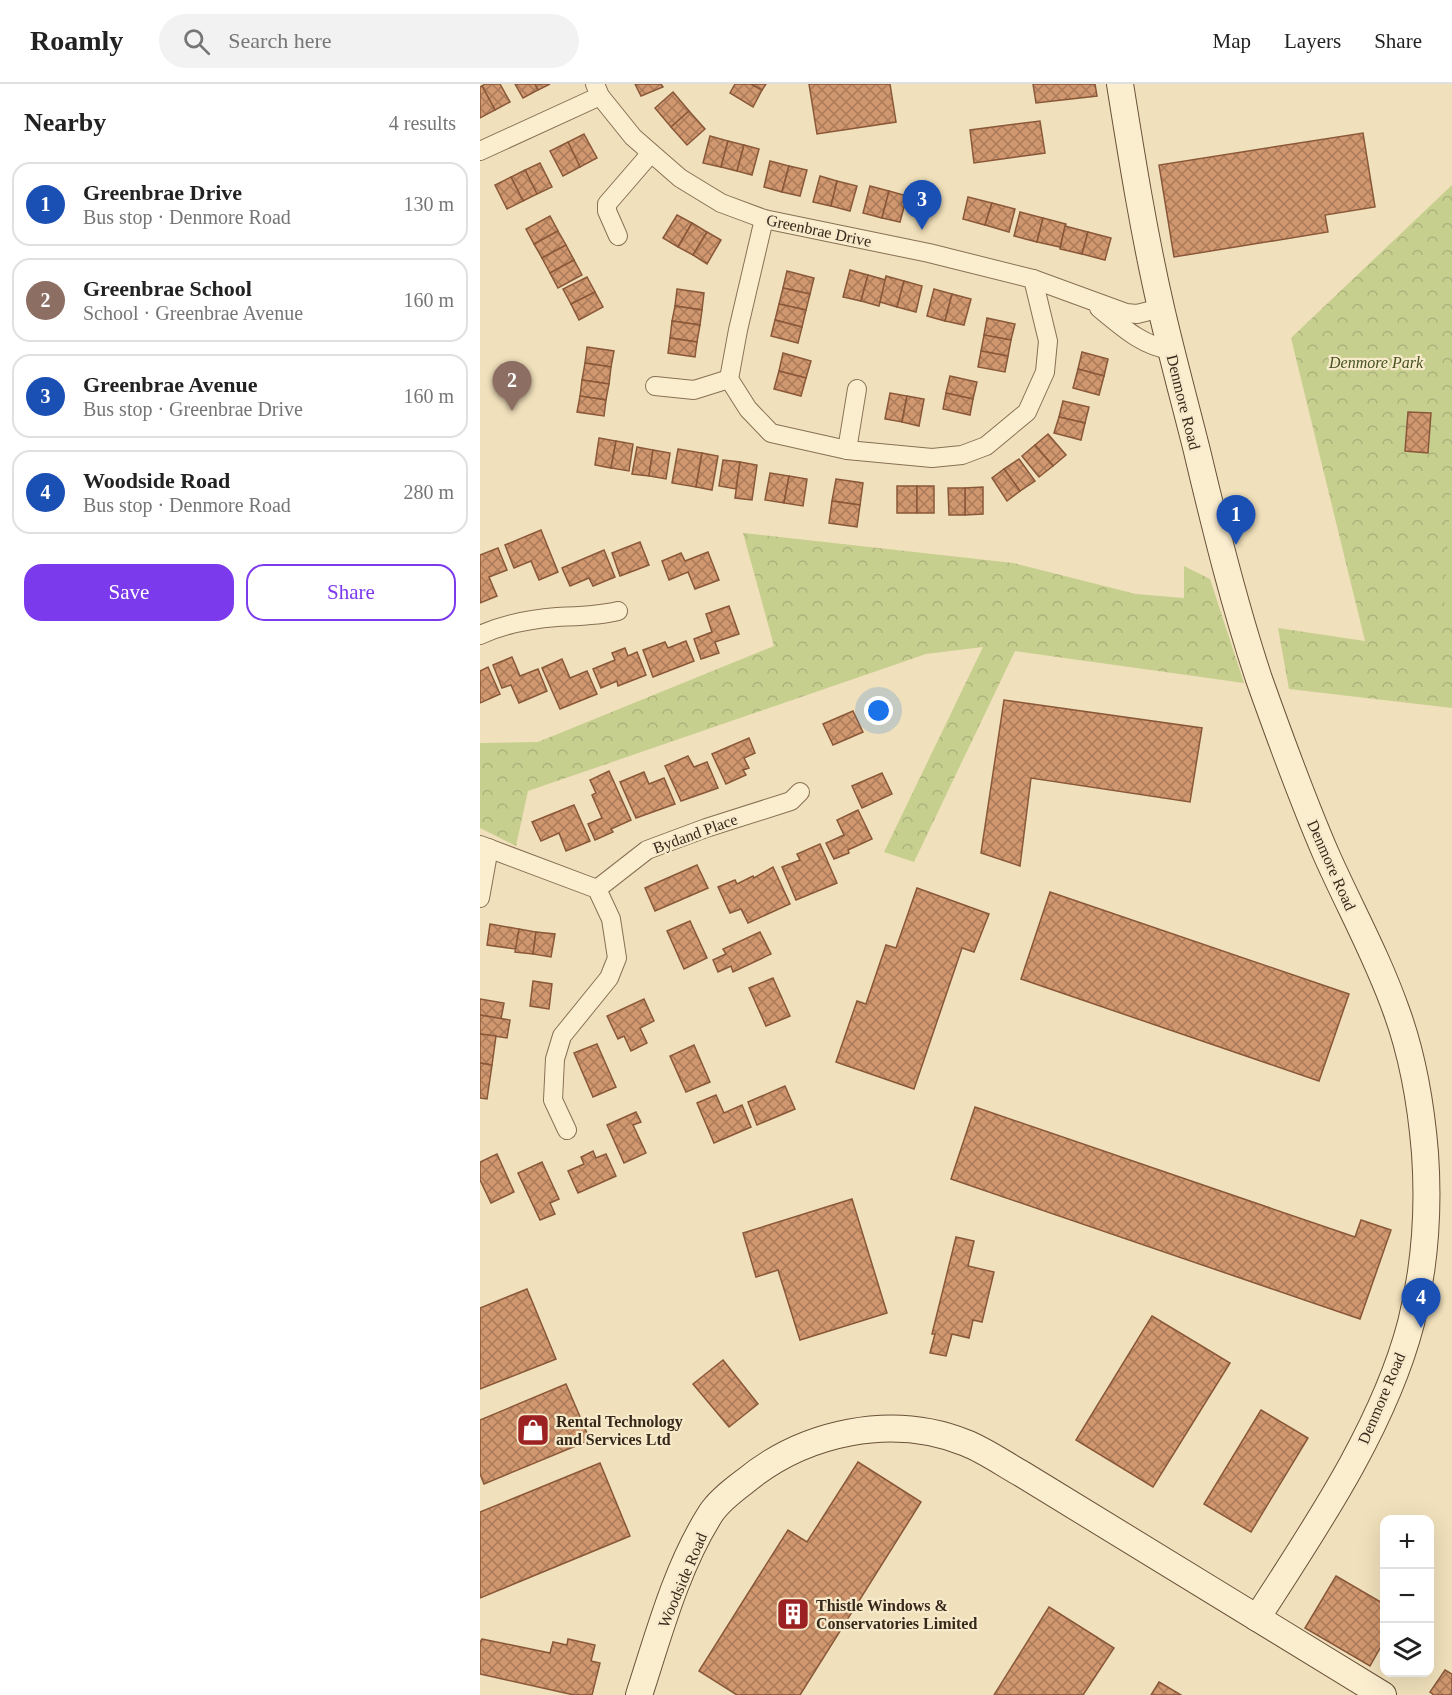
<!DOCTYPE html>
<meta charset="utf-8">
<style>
body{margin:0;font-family:Georgia,serif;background:#f2f2f2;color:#222}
.controls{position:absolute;right:18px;bottom:18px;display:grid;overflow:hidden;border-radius:12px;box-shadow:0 6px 24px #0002}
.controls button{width:54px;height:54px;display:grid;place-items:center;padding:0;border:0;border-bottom:2px solid #e0e0e0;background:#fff;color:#222;font:30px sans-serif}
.you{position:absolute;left:399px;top:627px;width:21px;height:21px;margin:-15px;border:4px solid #fff;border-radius:50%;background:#1a73e8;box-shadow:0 0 0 9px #1a73e833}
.badge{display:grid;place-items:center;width:39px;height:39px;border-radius:50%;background:#7c3aed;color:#fff;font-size:20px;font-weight:700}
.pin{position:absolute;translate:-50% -50px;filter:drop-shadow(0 2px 3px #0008)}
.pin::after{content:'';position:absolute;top:32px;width:21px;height:18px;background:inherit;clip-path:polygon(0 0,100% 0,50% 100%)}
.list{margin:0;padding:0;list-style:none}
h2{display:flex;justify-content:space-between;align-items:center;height:78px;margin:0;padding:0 24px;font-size:26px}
h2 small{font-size:20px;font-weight:400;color:#767676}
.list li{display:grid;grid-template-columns:39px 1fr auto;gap:18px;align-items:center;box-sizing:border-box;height:84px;margin:0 12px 12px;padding:0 12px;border:2px solid #e0e0e0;border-radius:18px}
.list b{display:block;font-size:22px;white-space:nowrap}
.list p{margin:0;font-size:20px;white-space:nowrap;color:#767676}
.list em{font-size:20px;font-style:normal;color:#767676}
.actions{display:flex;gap:12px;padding:18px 24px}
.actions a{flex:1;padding:14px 0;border:2px solid #7c3aed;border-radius:18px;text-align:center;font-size:21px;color:#7c3aed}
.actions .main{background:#7c3aed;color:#fff}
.icon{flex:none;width:33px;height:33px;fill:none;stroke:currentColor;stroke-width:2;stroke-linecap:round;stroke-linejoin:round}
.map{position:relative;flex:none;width:972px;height:1611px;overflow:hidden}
header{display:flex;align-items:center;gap:36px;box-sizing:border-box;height:84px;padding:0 30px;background:#fff;border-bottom:2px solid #e0e0e0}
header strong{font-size:28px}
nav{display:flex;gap:33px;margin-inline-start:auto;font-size:21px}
.search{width:420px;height:54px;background:#f2f2f2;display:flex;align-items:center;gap:15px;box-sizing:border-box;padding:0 21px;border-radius:33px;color:#767676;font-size:22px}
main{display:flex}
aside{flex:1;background:#fff}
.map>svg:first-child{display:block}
.forest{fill:url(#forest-crowns)}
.garden{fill:#c7cf8f}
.building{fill:url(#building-cross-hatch);stroke:#895839;stroke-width:1.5}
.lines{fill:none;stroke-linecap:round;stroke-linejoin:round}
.street-casing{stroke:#887054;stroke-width:20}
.secondary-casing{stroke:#6a5138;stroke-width:28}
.street{stroke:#fbeecf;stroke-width:18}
.secondary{stroke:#fbeecf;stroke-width:26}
.labels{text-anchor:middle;stroke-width:4.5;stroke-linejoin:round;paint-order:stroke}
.street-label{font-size:16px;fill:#36281a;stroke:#f7eacb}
.park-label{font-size:16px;font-style:italic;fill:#47541f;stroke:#f7eacb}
.poi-label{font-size:16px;font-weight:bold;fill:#36281a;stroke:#f7eacb;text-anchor:start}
</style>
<header>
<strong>Roamly</strong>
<div class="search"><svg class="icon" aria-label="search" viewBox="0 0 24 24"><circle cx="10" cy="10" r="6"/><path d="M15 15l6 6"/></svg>Search here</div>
<nav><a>Map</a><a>Layers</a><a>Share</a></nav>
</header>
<main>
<aside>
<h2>Nearby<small>4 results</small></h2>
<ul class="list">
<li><span class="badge" style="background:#1a4fb4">1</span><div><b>Greenbrae Drive</b><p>Bus stop · Denmore Road</p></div><em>130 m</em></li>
<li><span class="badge" style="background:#8d6e63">2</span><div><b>Greenbrae School</b><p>School · Greenbrae Avenue</p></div><em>160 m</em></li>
<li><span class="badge" style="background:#1a4fb4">3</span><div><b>Greenbrae Avenue</b><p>Bus stop · Greenbrae Drive</p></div><em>160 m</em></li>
<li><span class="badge" style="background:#1a4fb4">4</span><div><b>Woodside Road</b><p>Bus stop · Denmore Road</p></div><em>280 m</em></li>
</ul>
<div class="actions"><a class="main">Save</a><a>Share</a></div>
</aside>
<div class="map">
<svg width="972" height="1611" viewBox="0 0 972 1611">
<defs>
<pattern id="forest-crowns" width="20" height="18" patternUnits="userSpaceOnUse" patternTransform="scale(1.5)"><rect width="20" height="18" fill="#c7cf8f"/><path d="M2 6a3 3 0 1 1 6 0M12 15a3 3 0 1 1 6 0" fill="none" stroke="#acb27b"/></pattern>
<pattern id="building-cross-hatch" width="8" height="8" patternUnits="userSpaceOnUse" patternTransform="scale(1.5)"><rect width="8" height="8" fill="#d1976e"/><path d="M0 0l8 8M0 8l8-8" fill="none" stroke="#aa7b5a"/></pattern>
</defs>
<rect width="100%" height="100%" fill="#f0e0bb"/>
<!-- forest -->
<g class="forest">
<path d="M972 101V624L809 605 798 544 885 557 811 254Z"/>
<path d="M263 449 533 479 656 510 704 514V482L730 495 764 599 535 567 434 778 404 768 503 563 446 570 48 707 36 762 0 744V659L58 658 294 562Z"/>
</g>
<!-- garden -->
<path class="garden" d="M972 386V526H964Z"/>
<!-- building -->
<g class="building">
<path d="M5 0H20L30 18 15 26 2 2Z"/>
<path d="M35 0H55L58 6 43 14Z"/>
<path d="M55 0H70L58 6Z"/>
<path d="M155 0H181L183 3 161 12Z"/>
<path d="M255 0H271L282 6 273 23 250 9Z"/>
<path d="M271 0H286L282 6Z"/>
<path d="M329 0H410L416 38 337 50Z"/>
<path d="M553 0H615L617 12 556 19Z"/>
<path d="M2 2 15 26 0 34V3Z"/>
<path d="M193 8 209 27 191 43 175 24Z"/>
<path d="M209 27 225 45 207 61 191 43Z"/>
<path d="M560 37 565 69 494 79 490 46Z"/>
<path d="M883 49 895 123 845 131 848 148 694 173 679 81Z"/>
<path d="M104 50 117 74 100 83 88 58Z"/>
<path d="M230 52 248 57 241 83 223 79Z"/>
<path d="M248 57 264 61 257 87 241 83Z"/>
<path d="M88 58 100 83 83 92 70 67Z"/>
<path d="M264 61 279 65 272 91 257 87Z"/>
<path d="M290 77 309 82 302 108 284 103Z"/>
<path d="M60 79 72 103 57 110 45 86Z"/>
<path d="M309 82 327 86 320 112 302 108Z"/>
<path d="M45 86 57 110 43 117 31 93Z"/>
<path d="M340 92 357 97 351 122 333 118Z"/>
<path d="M31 93 43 117 27 125 15 101Z"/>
<path d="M357 97 377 102 370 127 351 122Z"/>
<path d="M390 102 409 107 402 134 383 129Z"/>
<path d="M409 107 427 112 420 138 402 134Z"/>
<path d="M488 113 512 119 505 141 483 135Z"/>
<path d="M512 119 535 125 529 148 505 141Z"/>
<path d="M540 128 563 134 557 158 534 152Z"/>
<path d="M197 131 212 139 198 163 183 154Z"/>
<path d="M70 132 78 147 54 160 46 145Z"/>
<path d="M563 134 586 140 580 163 557 158Z"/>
<path d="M212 139 227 148 213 171 198 163Z"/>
<path d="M585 142 608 148 602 170 580 165Z"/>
<path d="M78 147 86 161 62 174 54 160Z"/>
<path d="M227 148 241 156 227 180 213 171Z"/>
<path d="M608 148 631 154 625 176 602 170Z"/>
<path d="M86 161 94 176 70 189 62 174Z"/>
<path d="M94 176 102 191 78 204 70 189Z"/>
<path d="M370 186 388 191 381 217 363 213Z"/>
<path d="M307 187 334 194 330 210 303 204Z"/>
<path d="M388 191 406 196 399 222 381 217Z"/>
<path d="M406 192 424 197 417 223 400 218Z"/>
<path d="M107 193 115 208 91 220 83 205Z"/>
<path d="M424 197 442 202 436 228 417 223Z"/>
<path d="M303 204 330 210 326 226 299 220Z"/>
<path d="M197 205 224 209 222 226 195 222Z"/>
<path d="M454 205 472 210 465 237 447 232Z"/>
<path d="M115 208 123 223 99 236 91 220Z"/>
<path d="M472 210 491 215 484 241 465 237Z"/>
<path d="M299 220 326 226 322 243 295 236Z"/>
<path d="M195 222 222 226 220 241 192 237Z"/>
<path d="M507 234 535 240 531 256 504 251Z"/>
<path d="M295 236 322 243 318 259 291 252Z"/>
<path d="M192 237 220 241 217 258 190 254Z"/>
<path d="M504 251 531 256 528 272 501 267Z"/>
<path d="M190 254 217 258 215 273 188 269Z"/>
<path d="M107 263 134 267 131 283 105 279Z"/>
<path d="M501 267 528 272 525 288 498 283Z"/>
<path d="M602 268 628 275 624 292 598 285Z"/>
<path d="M303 269 331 277 326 294 299 287Z"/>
<path d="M105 279 131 283 129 300 102 296Z"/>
<path d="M598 285 624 292 619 311 593 304Z"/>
<path d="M299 287 326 294 321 312 294 305Z"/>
<path d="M470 292 497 298 493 315 466 309Z"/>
<path d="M102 296 129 300 126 316 100 312Z"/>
<path d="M410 309 427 312 422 338 405 335Z"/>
<path d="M466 309 493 315 490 331 463 325Z"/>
<path d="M100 312 126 316 124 332 97 328Z"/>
<path d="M427 312 444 315 439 342 422 338Z"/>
<path d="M583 317 609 323 605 339 579 333Z"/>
<path d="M928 328 951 329 948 369 925 367Z"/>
<path d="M579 333 605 339 601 356 574 349Z"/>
<path d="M568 350 586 371 573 382 555 361Z"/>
<path d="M119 354 136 357 131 384 115 381Z"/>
<path d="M136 357 153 360 149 387 131 384Z"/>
<path d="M555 361 573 382 559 393 542 372Z"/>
<path d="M157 363 173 366 169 392 152 390Z"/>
<path d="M198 365 222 369 216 403 192 399Z"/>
<path d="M173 366 190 369 186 395 169 392Z"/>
<path d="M222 369 238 372 232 406 216 403Z"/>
<path d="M539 375 555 397 540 407 524 385Z"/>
<path d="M243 376 260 378 256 405 239 402Z"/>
<path d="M260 378 277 381 272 416 255 414Z"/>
<path d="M524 385 540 407 527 417 512 394Z"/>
<path d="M290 389 309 392 304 419 285 416Z"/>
<path d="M309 392 327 395 323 422 304 419Z"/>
<path d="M356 395 383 399 380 421 352 417Z"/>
<rect x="417" y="402" width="20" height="27"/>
<rect x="437" y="402" width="17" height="27"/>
<path d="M503 403V430L485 431V404Z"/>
<path d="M468 404H485V431H469Z"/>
<path d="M352 417 380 421 377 443 349 439Z"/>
<path d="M61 446 78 488 59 496 51 477 34 484 25 461Z"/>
<path d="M160 458 169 481 140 492 132 469Z"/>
<path d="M18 464 27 486 9 493 17 512 0 519V471Z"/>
<path d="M124 466 135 493 113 502 109 494 90 502 82 484Z"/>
<path d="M228 468 239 496 215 505 208 488 189 496 182 477 201 469 205 477Z"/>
<path d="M249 522 259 550 235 558 239 569 221 575 214 555 232 548 226 530Z"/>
<path d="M206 557 214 577 173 593 163 566 185 558 188 564Z"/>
<path d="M145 564 148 572 157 568 166 591 138 602 137 597 121 604 113 585 135 576 132 569Z"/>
<path d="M32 573 40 592 58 585 67 607 39 619 31 601 22 604 13 581Z"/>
<path d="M82 575 90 594 107 587 117 610 80 625 62 584Z"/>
<path d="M8 583 20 610 0 619V587Z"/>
<path d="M524 616 722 644 710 718 551 694 540 782 501 769Z"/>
<path d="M373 627 383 648 353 661 343 640Z"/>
<path d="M269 654 275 669 264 674 269 684 263 686 266 691 246 700 232 670Z"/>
<path d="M208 672 214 683 227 678 238 704 201 717 185 682Z"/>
<path d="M129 687 151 736 131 745 133 748 115 756 108 740 122 734 112 711 116 709 110 696Z"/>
<path d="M164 688 169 700 184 694 195 720 156 734 140 698Z"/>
<path d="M402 689 412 710 382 724 372 702Z"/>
<path d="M94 721 110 757 86 767 79 749 61 757 52 738Z"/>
<path d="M378 726 392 755 368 766 369 769 354 775 346 759 364 751 357 736Z"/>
<path d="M340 760 357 799 316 816 302 783 320 776 317 770Z"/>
<path d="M217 781 228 804 175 827 165 804Z"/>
<path d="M293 783 310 820 268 839 261 825 250 829 238 803 255 796 257 800 273 792 274 794Z"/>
<path d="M437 804 509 830 494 868 482 864 434 1005 356 978 377 917 386 920 406 861 416 864Z"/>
<path d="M570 808 869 910 839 997 541 895Z"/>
<path d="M210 837 227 874 204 885 187 847Z"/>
<path d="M10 840 39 845 36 865 7 861Z"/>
<path d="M39 845 56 848 53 870 35 868Z"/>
<path d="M56 848 75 850 71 873 53 870Z"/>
<path d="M280 848 291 870 253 888 251 882 238 888 233 876 246 870 243 865Z"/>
<path d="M293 894 310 932 286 942 269 904Z"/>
<path d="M53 897 72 900 69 925 50 922Z"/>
<path d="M0 915 24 919 21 935 0 931Z"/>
<path d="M164 915 174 937 160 944 167 959 151 967 144 952 138 955 127 932Z"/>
<path d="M0 931 30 936 27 954 0 950Z"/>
<path d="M0 950 16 952 12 981 0 979Z"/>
<path d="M117 960 136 1003 113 1013 94 969Z"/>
<path d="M214 961 230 998 206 1008 190 972Z"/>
<path d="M0 979 12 981 7 1015 0 1014Z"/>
<path d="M305 1002 315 1025 277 1041 268 1018Z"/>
<path d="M236 1011 244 1029 262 1021 271 1043 234 1059 217 1019Z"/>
<path d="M495 1023 875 1153 881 1136 911 1146 880 1235 471 1095Z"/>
<path d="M156 1028 161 1038 153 1041 166 1069 144 1079 127 1041Z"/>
<path d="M113 1067 116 1074 126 1070 136 1092 98 1109 88 1087 104 1080 101 1073Z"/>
<path d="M17 1070 34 1108 11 1119 0 1096V1078Z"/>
<path d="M62 1078 79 1115 70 1119 75 1130 60 1136 38 1089Z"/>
<path d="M372 1115 407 1229 320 1256 298 1186 276 1193 263 1149Z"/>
<path d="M476 1153 494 1157 488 1182 514 1188 502 1238 493 1236 489 1254 472 1250 466 1272 450 1269 455 1250H452Z"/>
<path d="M47 1205 76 1275 0 1305V1224Z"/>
<path d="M672 1232 750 1279 673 1403 596 1356Z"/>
<path d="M243 1276 278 1320 249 1343 213 1300Z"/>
<path d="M86 1300 110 1356 4 1400 0 1390V1336Z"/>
<path d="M781 1326 828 1354 771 1448 724 1420Z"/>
<path d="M378 1378 441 1418 320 1611H257L219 1587 308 1446 327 1458Z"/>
<path d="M120 1379 150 1452 0 1514V1428Z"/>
<path d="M856 1492 904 1520V1557L890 1582 825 1544Z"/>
<path d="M569 1523 634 1564 603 1611H514Z"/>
<path d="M2 1555 70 1569 73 1558 87 1561 88 1555 115 1561 111 1577 120 1579 112 1611H94L0 1590V1558Z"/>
<path d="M965 1586 972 1590V1611H954L950 1608Z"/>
<path d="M679 1598 701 1611H671Z"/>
</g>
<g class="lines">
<defs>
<g id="street">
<path d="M115 0 120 12 153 53 200 94 241 119 284 135 449 169 553 195 646 229 657 230 681 224"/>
<path d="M0 67 120 12"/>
<path d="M284 135 258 246 249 295 268 325 291 349 367 366 452 374 482 371 506 362 547 328 565 288 568 257 553 195"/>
<path d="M138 152 127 127V120L171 69"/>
<path d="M619 224C641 242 662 262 691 266"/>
<path d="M175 302 214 306 249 295"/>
<path d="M367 366 377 305"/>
<path d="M0 551C24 540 51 535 77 533 98 532 118 532 138 527"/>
<path d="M0 761 117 805 131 835 137 874 129 894 82 952 75 975 73 1016 87 1046"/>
<path d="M117 805 167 766 226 744 311 717 320 708"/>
<path d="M0 814 9 764"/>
</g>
<g id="secondary">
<path d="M640 0C652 75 664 150 681 224 692 272 705 319 717 367 735 443 754 520 779 595 800 654 821 712 846 770 869 822 897 872 916 926 933 972 941 1020 945 1069 949 1126 945 1183 931 1239 904 1343 835 1444 777 1534"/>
<path d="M159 1611C179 1550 196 1484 231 1429 239 1417 252 1407 264 1398 324 1348 412 1329 486 1359 506 1367 524 1380 542 1390L903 1611"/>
</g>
</defs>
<!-- street casing -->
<use href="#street" class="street-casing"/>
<!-- secondary casing -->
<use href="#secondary" class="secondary-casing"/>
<!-- street -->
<use href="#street" class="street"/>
<!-- secondary -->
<use href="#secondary" class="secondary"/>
</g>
<!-- icons -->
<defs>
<symbol id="shop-square" viewBox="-11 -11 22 22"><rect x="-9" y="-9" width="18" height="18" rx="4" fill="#9b2122" stroke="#f7eacb"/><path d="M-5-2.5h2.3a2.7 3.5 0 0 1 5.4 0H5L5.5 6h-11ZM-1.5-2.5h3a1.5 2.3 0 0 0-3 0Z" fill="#fff"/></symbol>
<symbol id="building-square" viewBox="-11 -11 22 22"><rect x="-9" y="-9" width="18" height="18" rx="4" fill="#9b2122" stroke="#f7eacb"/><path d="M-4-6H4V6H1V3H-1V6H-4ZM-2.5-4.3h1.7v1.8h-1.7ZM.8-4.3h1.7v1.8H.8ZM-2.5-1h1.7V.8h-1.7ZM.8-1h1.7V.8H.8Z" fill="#fff"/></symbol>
</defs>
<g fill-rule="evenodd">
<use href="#shop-square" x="34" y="1327" width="38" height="38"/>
<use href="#building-square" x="294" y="1511" width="38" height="38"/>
</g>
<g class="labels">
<!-- street labels -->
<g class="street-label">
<text transform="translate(339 146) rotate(12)" y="6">Greenbrae Drive</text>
<text transform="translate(704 318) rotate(76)" y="6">Denmore Road</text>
<text transform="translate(215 749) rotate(-20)" y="6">Bydand Place</text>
<text transform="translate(852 781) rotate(66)" y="6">Denmore Road</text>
<text transform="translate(901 1314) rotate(-67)" y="6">Denmore Road</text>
<text transform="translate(202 1496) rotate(-67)" y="6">Woodside Road</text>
</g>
<!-- park labels -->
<g class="park-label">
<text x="896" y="284">Denmore Park</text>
</g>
<!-- poi labels -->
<g class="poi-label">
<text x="76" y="1343">Rental Technology<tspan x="76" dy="18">and Services Ltd</tspan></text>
<text x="336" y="1527">Thistle Windows &amp;<tspan x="336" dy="18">Conservatories Limited</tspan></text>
</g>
</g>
</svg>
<div class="controls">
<button>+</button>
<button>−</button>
<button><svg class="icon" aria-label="layers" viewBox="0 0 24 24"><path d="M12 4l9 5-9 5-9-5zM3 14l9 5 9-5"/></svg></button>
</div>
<div class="you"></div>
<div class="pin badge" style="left:756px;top:461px;background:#1a4fb4">1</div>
<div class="pin badge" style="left:32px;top:327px;background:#8d6e63">2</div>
<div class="pin badge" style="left:442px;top:146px;background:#1a4fb4">3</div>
<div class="pin badge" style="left:941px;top:1244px;background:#1a4fb4">4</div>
</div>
</main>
